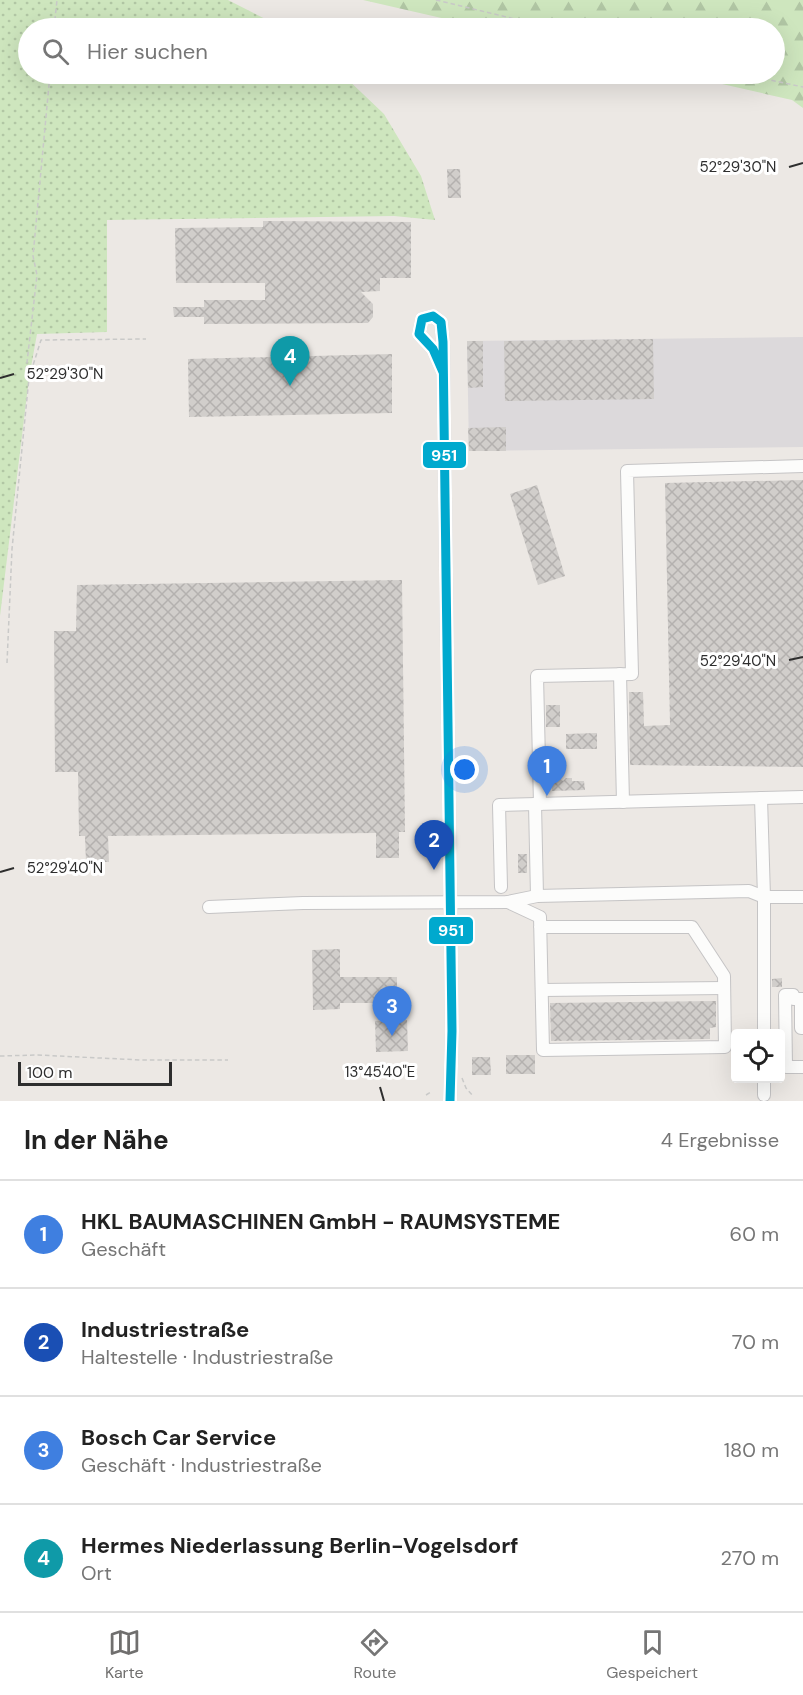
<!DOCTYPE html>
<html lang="de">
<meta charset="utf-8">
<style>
body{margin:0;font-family:"DM Sans",sans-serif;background:#f6f6f6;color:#222}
.controls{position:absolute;right:18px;bottom:18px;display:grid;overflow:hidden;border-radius:6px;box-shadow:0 6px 24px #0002}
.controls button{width:54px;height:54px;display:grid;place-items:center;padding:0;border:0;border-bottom:2px solid #e0e0e0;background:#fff;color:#222;font:30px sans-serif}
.scale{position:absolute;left:18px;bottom:15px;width:154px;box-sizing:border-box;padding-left:6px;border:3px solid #2e2e2e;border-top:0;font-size:16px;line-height:21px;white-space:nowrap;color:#2e2e2e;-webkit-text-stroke:4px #fff;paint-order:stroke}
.you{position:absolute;left:465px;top:770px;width:21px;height:21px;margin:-15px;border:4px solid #fff;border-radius:50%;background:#1a73e8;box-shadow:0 0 0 9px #1a73e833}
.badge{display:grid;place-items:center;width:39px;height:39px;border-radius:50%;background:#706f6e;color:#fff;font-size:20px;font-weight:700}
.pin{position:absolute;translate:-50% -50px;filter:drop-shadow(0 2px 3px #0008)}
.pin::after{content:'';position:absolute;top:32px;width:21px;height:18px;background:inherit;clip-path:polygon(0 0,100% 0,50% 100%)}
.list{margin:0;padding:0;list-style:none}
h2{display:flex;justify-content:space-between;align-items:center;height:78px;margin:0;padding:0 24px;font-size:26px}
h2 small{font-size:20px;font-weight:400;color:#767676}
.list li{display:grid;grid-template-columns:39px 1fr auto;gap:18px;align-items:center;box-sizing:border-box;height:108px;padding:0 24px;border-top:2px solid #e0e0e0}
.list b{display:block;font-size:22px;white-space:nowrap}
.list p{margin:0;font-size:20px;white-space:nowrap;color:#767676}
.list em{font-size:20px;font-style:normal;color:#767676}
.icon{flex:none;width:33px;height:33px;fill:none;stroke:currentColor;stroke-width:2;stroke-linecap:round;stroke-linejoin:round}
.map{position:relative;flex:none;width:803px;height:1101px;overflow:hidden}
.search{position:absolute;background:#fff;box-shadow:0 6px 24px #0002;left:18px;right:18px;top:18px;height:66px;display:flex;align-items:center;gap:15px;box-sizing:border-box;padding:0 21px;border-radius:33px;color:#767676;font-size:22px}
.sheet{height:510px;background:#fff}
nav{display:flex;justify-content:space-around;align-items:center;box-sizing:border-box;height:84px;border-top:2px solid #e0e0e0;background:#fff;font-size:16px;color:#767676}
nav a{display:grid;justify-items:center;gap:3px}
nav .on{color:#706f6e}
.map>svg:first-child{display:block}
.industrial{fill:#dcd9db}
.grass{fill:url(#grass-dots)}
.forest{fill:url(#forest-firs)}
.building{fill:url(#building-cross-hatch)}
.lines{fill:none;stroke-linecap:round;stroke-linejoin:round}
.minor-casing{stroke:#c5c4c5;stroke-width:14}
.path{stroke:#c9c9c8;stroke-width:1.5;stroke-dasharray:4.5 3;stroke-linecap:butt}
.minor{stroke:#fcfcfb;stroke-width:12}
.bus-1-casing{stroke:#fff;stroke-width:14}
.bus-1{stroke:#00a9ce;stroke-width:9}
.ticks{fill:none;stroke:#2e2e2e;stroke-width:2}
.ticks-label{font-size:15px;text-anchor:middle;fill:#2e2e2e;stroke:#fff;stroke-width:6;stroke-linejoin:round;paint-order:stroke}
.line-badge{stroke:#fff;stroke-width:2}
.badge-label{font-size:16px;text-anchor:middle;font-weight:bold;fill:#fff}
</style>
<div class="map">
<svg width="803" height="1101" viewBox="0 0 803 1101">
<defs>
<pattern id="grass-dots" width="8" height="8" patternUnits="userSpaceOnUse" patternTransform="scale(1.5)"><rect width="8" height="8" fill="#cee6be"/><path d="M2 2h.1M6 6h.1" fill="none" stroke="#b1c6a4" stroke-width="1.8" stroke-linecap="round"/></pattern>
<pattern id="forest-firs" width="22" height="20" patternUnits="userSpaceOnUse" patternTransform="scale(1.5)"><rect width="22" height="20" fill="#cee6be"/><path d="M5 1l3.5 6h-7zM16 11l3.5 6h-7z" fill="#b1c6a4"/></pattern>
<pattern id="building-cross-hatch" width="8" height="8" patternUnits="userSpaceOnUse" patternTransform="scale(1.5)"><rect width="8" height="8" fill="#d1cecb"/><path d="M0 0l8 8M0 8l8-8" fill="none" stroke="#b4b1af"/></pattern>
</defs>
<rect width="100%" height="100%" fill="#ece8e4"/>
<!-- industrial -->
<path class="industrial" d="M803 337V447L469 451 467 341Z"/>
<!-- grass -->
<path class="grass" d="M0 0H228L283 28H28V74H342L384 114 421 176 435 220 394 216 107 220V332L37 334 29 378 0 616Z"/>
<!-- forest -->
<path class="forest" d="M363 0H803V108L792 100 678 74H774V28H485Z"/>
<!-- building -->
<g class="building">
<path d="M447 169H460L461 198H448Z"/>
<path d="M263 221 411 222V278H380V291L361 292 373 304V317L368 323 204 324V317H174L173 307H204V300H265V283H176L175 228 263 227Z"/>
<path d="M653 339 654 399 505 401 504 341Z"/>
<path d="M467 341H483V387L468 388Z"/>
<path d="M392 354V413L189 417 188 359Z"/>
<path d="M506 427V451H469L468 428Z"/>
<path d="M803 480V767L630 765 629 692H643L644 726 670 725 665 483Z"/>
<path d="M537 485 565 576 538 585 510 494Z"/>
<path d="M402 580 405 832H399V858H376V833L108 836 109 862H86L85 836H79L78 772H55L54 631H76L77 585Z"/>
<rect x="546" y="705" width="14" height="22"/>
<path d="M597 733V749H566V734Z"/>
<path d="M552 778H559L563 781 566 778H572V781H584L585 790 552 791Z"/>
<rect x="518" y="854" width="9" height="19"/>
<path d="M340 949V977H397V1003H340V1009L313 1010 312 950Z"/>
<path d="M782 978V987H772V979Z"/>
<path d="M716 1001V1027L710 1028V1039L551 1041 550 1003Z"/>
<path d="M407 1020 408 1051 376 1052 375 1021Z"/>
<rect x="506" y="1055" width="29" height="19"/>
<path d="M472 1057H490L491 1075H472Z"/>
</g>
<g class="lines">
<defs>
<g id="minor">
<path d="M443 372 433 349 419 334 422 319 433 316 441 322 443 342 452 1031 450 1101"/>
<path d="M620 674 623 802"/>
<path d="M761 798 764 897H803"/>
<path d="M535 804 537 896"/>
<path d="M540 804 537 676 632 674 627 471 803 466"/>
<path d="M501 887 499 805 803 797"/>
<path d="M508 902 540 917 543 1050 725 1047 724 976 692 927H540"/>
<path d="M209 907 303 903 508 902 537 896 749 891 764 897V1034"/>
<path d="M542 990 724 988"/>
<path d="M801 999V1028H803"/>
<path d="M803 999H794L793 995H785L786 1067H803"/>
<path d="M764 1095V1078"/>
</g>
</defs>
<!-- minor casing -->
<use href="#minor" class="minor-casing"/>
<!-- path -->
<g class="path">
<path d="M436 0 552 28"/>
<path d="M54 28 57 0"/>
<path d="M742 74 803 87"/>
<path d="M29 378 26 371 37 275 33 256 50 74"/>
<path d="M7 663 12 549 29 378 41 340 146 339"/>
<path d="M0 1056 38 1055 141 1060H228"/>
<path d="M462 1078 466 1088 473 1096"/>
<path d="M426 1095 431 1092"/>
</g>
<!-- minor -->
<use href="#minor" class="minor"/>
<defs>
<path id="bus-1" d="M443 372 433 349 419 334 422 319 433 316 441 322 443 342 452 1031 450 1101"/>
</defs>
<!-- bus-1 casing -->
<use href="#bus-1" class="bus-1-casing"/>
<!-- bus-1 -->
<use href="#bus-1" class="bus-1"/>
</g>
<!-- ticks -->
<path class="ticks" d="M789 167 803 163M0 378 14 374M789 660 803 657M0 872 14 868M380 1087 384 1101"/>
<g class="ticks-label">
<text x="738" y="172">52°29'30"N</text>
<text x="65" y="379">52°29'30"N</text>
<text x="738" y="666">52°29'40"N</text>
<text x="65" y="873">52°29'40"N</text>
<text x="380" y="1077">13°45'40"E</text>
</g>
<g class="line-badge">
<rect x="422" y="441" width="45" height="28" rx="6" fill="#00a9ce"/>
<rect x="428" y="916" width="46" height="29" rx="6" fill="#00a9ce"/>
</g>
<g class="badge-label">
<text x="444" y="461">951</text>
<text x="451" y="936">951</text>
</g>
</svg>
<div class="controls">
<button><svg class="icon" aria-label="locate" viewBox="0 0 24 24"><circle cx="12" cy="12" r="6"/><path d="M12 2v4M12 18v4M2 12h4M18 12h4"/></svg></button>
</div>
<div class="scale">100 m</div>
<div class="you"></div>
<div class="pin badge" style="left:547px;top:796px;background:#3f7fe0">1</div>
<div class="pin badge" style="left:434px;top:870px;background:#1a4fb4">2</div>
<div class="pin badge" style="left:392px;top:1036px;background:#3f7fe0">3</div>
<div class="pin badge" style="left:290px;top:386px;background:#0f9aa8">4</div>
<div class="search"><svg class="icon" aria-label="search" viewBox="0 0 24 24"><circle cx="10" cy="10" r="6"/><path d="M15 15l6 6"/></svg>Hier suchen</div>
</div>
<section class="sheet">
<h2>In der Nähe<small>4 Ergebnisse</small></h2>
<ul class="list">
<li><span class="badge" style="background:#3f7fe0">1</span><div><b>HKL BAUMASCHINEN GmbH - RAUMSYSTEME</b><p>Geschäft</p></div><em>60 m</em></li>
<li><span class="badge" style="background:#1a4fb4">2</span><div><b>Industriestraße</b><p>Haltestelle · Industriestraße</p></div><em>70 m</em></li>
<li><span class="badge" style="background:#3f7fe0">3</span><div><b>Bosch Car Service</b><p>Geschäft · Industriestraße</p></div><em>180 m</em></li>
<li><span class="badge" style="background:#0f9aa8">4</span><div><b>Hermes Niederlassung Berlin-Vogelsdorf</b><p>Ort</p></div><em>270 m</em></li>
</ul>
</section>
<nav>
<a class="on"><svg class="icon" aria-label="map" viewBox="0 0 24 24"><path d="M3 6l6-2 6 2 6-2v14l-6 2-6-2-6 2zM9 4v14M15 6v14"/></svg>Karte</a>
<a><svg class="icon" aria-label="directions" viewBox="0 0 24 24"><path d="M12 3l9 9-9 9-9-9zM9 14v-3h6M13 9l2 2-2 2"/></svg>Route</a>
<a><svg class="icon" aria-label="saved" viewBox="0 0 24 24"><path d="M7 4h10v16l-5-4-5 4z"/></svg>Gespeichert</a>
</nav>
